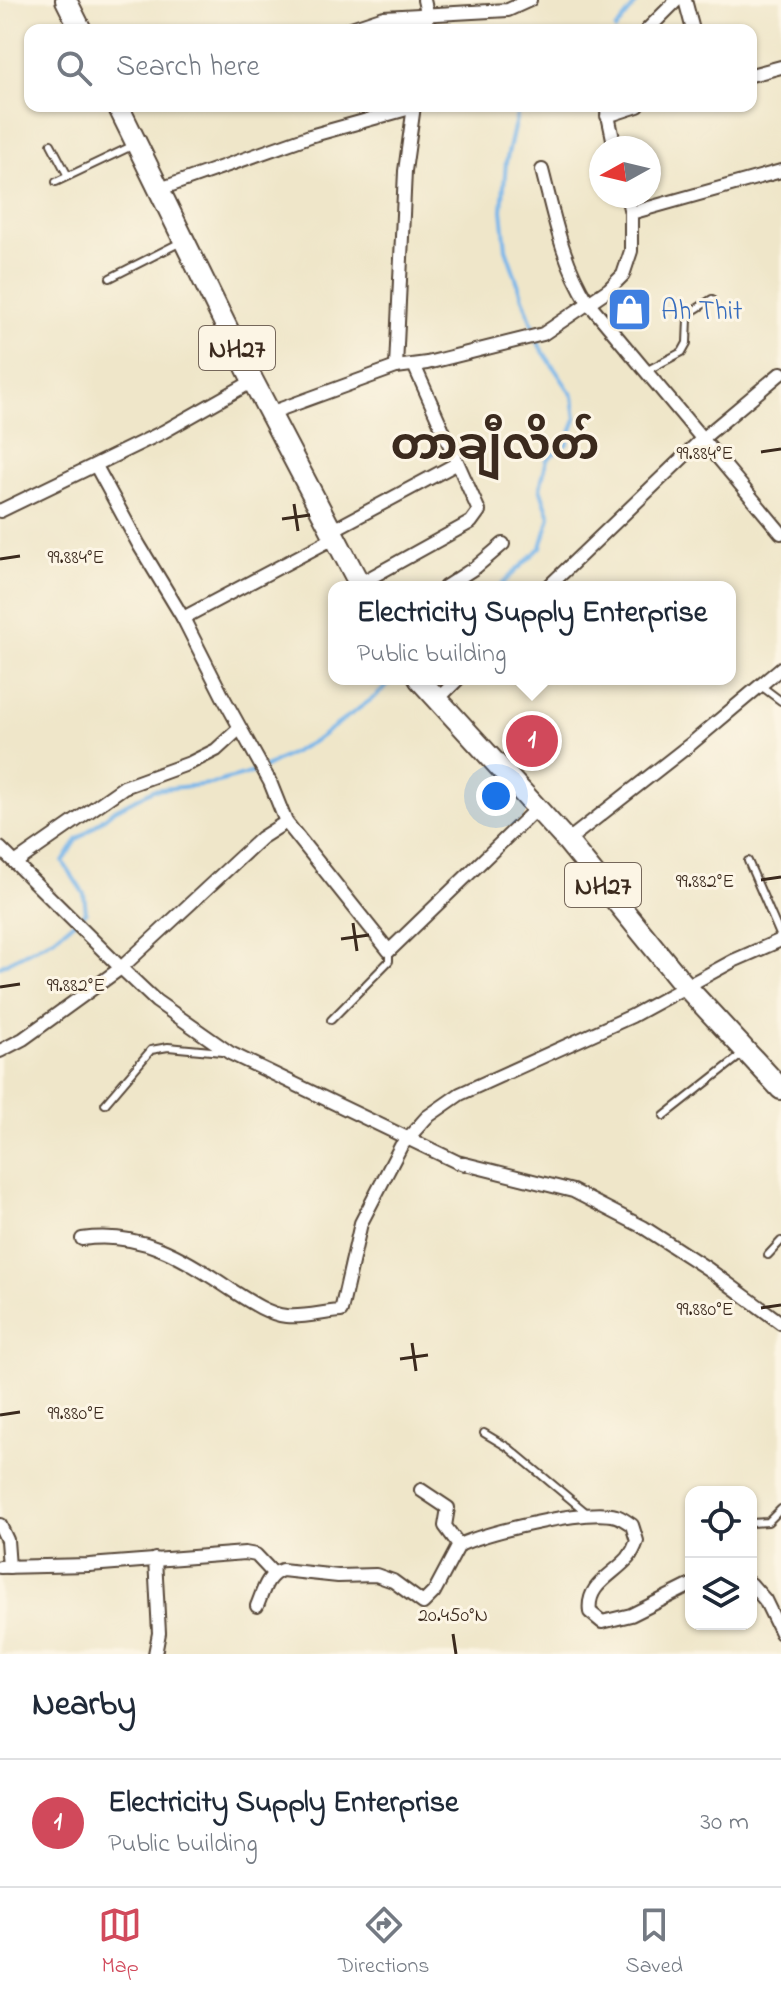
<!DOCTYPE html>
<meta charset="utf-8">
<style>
body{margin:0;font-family:"Indie Flower","Noto Sans Myanmar",sans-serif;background:#f6f6f7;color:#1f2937}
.controls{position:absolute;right:24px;bottom:24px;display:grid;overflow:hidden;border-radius:16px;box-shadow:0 2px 6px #0004}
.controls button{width:72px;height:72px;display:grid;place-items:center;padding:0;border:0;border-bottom:2px solid #e0e1e3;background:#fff;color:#1f2937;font:40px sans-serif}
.compass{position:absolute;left:589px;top:136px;width:72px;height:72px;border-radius:50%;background:#fff;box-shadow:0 2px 6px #0004;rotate:262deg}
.you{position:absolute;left:496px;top:796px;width:28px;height:28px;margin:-20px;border:6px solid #fff;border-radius:50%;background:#1a73e8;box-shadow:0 0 0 12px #1a73e833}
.badge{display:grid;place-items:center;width:52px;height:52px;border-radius:50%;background:#d1495b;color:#fff;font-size:26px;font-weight:700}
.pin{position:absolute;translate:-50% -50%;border:4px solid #fff;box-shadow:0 2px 8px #0006}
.popup{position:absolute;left:328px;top:581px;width:408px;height:104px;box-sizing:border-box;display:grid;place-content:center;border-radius:16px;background:#fff;filter:drop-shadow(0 2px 6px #0005);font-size:26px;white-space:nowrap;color:#747a83}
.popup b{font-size:30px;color:#1f2937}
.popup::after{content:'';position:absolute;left:50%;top:100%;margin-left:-16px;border:16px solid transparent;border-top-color:#fff}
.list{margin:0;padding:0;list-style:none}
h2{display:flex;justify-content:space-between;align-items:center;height:104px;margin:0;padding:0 32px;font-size:34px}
h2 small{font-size:26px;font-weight:400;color:#747a83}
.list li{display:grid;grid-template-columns:52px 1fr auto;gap:24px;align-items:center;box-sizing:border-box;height:128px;padding:0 32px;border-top:2px solid #e0e1e3}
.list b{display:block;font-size:30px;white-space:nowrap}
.list p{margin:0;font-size:26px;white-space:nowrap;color:#747a83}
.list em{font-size:26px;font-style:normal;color:#747a83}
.icon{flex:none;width:44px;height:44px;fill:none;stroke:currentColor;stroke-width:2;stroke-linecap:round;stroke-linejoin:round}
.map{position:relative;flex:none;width:781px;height:1654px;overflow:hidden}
.search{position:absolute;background:#fff;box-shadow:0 2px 6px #0004;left:24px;right:24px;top:24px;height:88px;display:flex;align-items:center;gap:20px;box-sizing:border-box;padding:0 28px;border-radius:16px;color:#747a83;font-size:30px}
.sheet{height:232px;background:#fff}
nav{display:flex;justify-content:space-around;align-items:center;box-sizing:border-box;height:112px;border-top:2px solid #e0e1e3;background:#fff;font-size:22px;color:#747a83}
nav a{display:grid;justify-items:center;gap:4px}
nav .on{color:#d1495b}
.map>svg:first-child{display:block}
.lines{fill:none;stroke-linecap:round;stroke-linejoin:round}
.stream{stroke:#76b5ea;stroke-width:4}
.lane-casing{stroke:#564638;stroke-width:10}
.street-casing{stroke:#564638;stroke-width:16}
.primary-casing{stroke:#564638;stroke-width:24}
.lane{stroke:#fff;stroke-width:6}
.street{stroke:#fff;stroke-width:12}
.primary{stroke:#fff;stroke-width:20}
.ticks{fill:none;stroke:#3b2a1e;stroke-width:3}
.labels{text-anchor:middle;stroke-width:6;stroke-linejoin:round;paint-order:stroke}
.shield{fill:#fcf5e5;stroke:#75675a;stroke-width:2}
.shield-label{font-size:26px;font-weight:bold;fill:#3b2a1e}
.shop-label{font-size:28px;fill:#366cbe;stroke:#fcf5e5;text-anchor:start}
.town-label{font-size:44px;font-weight:bold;fill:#3b2a1e;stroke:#fcf5e5}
.ticks-label{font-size:20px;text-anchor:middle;fill:#3b2a1e;stroke:#fcf5e5;stroke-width:6;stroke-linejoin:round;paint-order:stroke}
</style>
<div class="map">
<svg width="781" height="1654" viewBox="0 0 781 1654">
<rect width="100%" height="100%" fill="#fcf5e5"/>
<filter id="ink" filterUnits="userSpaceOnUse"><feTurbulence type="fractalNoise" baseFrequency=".0125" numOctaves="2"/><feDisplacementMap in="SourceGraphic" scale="16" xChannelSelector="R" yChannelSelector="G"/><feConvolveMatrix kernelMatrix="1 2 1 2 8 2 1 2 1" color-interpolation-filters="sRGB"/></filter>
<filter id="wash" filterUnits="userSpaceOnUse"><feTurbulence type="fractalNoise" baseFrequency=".006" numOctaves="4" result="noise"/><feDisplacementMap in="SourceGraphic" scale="32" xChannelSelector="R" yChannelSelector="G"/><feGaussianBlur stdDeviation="1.8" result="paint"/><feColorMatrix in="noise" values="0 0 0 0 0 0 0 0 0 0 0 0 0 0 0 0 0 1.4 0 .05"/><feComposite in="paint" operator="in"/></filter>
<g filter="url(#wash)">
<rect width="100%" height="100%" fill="#efe6c9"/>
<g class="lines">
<!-- stream -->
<g class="stream">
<path d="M615 30 639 0"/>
<path d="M499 587 541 547 550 517 540 488 547 459 567 444 576 419 573 396 540 347 506 249 502 210 506 162 519 106"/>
<path d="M0 966 53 939 86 912 84 894 63 862 77 840 113 811 153 790 210 784 258 771 316 740 376 696 395 679"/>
</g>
</g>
</g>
<g filter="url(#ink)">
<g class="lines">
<defs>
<g id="lane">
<path d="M51 144 68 176"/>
<path d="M56 182 134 145"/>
<path d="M110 278 181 242"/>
<path d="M646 371 682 352 687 343 688 318 693 311 712 299"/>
<path d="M761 686 781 701"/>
<path d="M748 861 781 937"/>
<path d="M331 1020 389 961V952"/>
<path d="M105 1104 151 1050 168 1047 222 1052"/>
<path d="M664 1116 744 1053"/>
<path d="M768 1255 781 1241"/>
<path d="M484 1433 509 1448 587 1513"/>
<path d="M751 1523 768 1522 781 1509"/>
</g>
<g id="street">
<path d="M424 0 427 13 425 30"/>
<path d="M685 0 693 30"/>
<path d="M345 30 384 17 508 10 530 0"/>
<path d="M647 30 677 0"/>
<path d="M751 75 781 67"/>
<path d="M606 106 615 148"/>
<path d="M607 116 638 106"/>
<path d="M542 170C554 216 562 261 588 302L781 533"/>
<path d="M160 189 310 136 414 107"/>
<path d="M627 196 631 213"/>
<path d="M396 367 405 171 414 106"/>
<path d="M270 413 396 367 427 363 543 334 609 289 623 275 631 251V213L781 171"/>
<path d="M96 466 139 545 183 618 222 695 270 782 286 822 389 951 537 808"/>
<path d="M0 511 163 432 253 381"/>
<path d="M331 531 456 464"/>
<path d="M359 584 471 522 479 511 414 365"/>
<path d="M445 587 476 567 503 544"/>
<path d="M548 587 702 439 781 373"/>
<path d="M183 618 334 538"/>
<path d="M436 701 458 679"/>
<path d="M567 841 692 743 781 668"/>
<path d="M0 848 121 968 261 838 286 822"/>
<path d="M15 863 124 787 190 763 216 750 240 728"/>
<path d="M0 1051 23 1039 121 968 156 1001 230 1053 457 1162 573 1191 643 1227 708 1269 781 1323"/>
<path d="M82 1239C141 1231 183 1257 230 1289 246 1299 267 1314 286 1316 303 1318 324 1312 341 1311L361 1223 401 1146 427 1117 460 1094 632 1016 733 961 781 940"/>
<path d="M421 1490 448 1508 445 1526 459 1545C489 1532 585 1508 616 1516 621 1517 627 1522 632 1525L637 1541C635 1547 632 1553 628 1558 612 1576 586 1585 590 1612L602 1622 631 1615 691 1585"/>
<path d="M0 1525 7 1540 9 1567"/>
<path d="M155 1559 159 1633 155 1654"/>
<path d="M0 1567 89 1565 245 1553 256 1555 273 1573"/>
<path d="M751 1584 765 1600 781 1633"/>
<path d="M257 1606C263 1592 266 1575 282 1570L338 1576 376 1575 393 1581 423 1603 434 1592 459 1545"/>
</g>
<g id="primary">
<path d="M66 0 81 30"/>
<path d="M118 106 253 381 361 587"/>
<path d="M419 679 567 841 681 981 781 1089"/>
</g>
</defs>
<!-- lane casing -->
<use href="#lane" class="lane-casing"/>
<!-- street casing -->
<use href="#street" class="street-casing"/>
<!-- primary casing -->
<use href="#primary" class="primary-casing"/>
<!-- lane -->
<use href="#lane" class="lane"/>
<!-- street -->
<use href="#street" class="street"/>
<!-- primary -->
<use href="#primary" class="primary"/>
</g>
</g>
<!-- ticks -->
<path class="ticks" d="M761 452 781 449M294 504 298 531M282 519 310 515M0 559 20 556M761 880 781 877M353 923 357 951M341 939 369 935M0 987 20 984M761 1308 781 1305M412 1343 416 1371M400 1359 428 1355M0 1415 20 1412M453 1634 456 1654"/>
<!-- icons -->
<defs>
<symbol id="shop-square" viewBox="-11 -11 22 22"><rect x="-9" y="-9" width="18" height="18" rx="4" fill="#3f7fe0" stroke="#fcf5e5"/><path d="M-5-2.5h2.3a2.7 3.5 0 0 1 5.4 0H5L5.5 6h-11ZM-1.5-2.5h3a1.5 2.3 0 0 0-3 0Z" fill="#fff"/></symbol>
</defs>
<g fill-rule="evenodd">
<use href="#shop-square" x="604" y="284" width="51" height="51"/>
</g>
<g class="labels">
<!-- shield labels -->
<g class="shield">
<rect x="199" y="326" width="76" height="44" rx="6"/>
<rect x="565" y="863" width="76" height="44" rx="6"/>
</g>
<g class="shield-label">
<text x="237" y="357">NH27</text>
<text x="603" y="894">NH27</text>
</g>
<!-- shop labels -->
<g class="shop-label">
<text x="661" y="319">Ah Thit</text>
</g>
<!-- town labels -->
<g class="town-label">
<text x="495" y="459">တာချီလိတ်</text>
</g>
</g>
<g class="ticks-label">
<text x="705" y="459">99.884°E</text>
<text x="76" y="563">99.884°E</text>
<text x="705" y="887">99.882°E</text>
<text x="76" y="991">99.882°E</text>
<text x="705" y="1315">99.880°E</text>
<text x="76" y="1419">99.880°E</text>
<text x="453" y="1621">20.450°N</text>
</g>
</svg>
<div class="controls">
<button><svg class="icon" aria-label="locate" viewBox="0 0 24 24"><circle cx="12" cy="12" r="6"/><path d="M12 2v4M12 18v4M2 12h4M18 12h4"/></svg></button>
<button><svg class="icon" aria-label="layers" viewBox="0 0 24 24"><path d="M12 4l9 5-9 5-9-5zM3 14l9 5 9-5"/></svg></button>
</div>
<svg class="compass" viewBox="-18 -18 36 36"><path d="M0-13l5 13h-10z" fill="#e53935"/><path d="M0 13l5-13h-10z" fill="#747a83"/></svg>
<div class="you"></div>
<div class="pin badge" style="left:532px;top:741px">1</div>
<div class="popup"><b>Electricity Supply Enterprise</b>Public building</div>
<div class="search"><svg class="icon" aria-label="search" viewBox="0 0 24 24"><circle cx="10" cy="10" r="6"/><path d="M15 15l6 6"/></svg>Search here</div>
</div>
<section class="sheet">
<h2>Nearby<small></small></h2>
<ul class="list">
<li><span class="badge">1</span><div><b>Electricity Supply Enterprise</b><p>Public building</p></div><em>30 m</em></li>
</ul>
</section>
<nav>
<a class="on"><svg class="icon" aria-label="map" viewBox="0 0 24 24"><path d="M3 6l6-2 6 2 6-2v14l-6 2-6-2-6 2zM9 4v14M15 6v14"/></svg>Map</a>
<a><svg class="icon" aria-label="directions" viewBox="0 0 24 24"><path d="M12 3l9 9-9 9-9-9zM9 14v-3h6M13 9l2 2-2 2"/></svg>Directions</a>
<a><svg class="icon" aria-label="saved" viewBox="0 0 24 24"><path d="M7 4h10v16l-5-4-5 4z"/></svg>Saved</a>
</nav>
